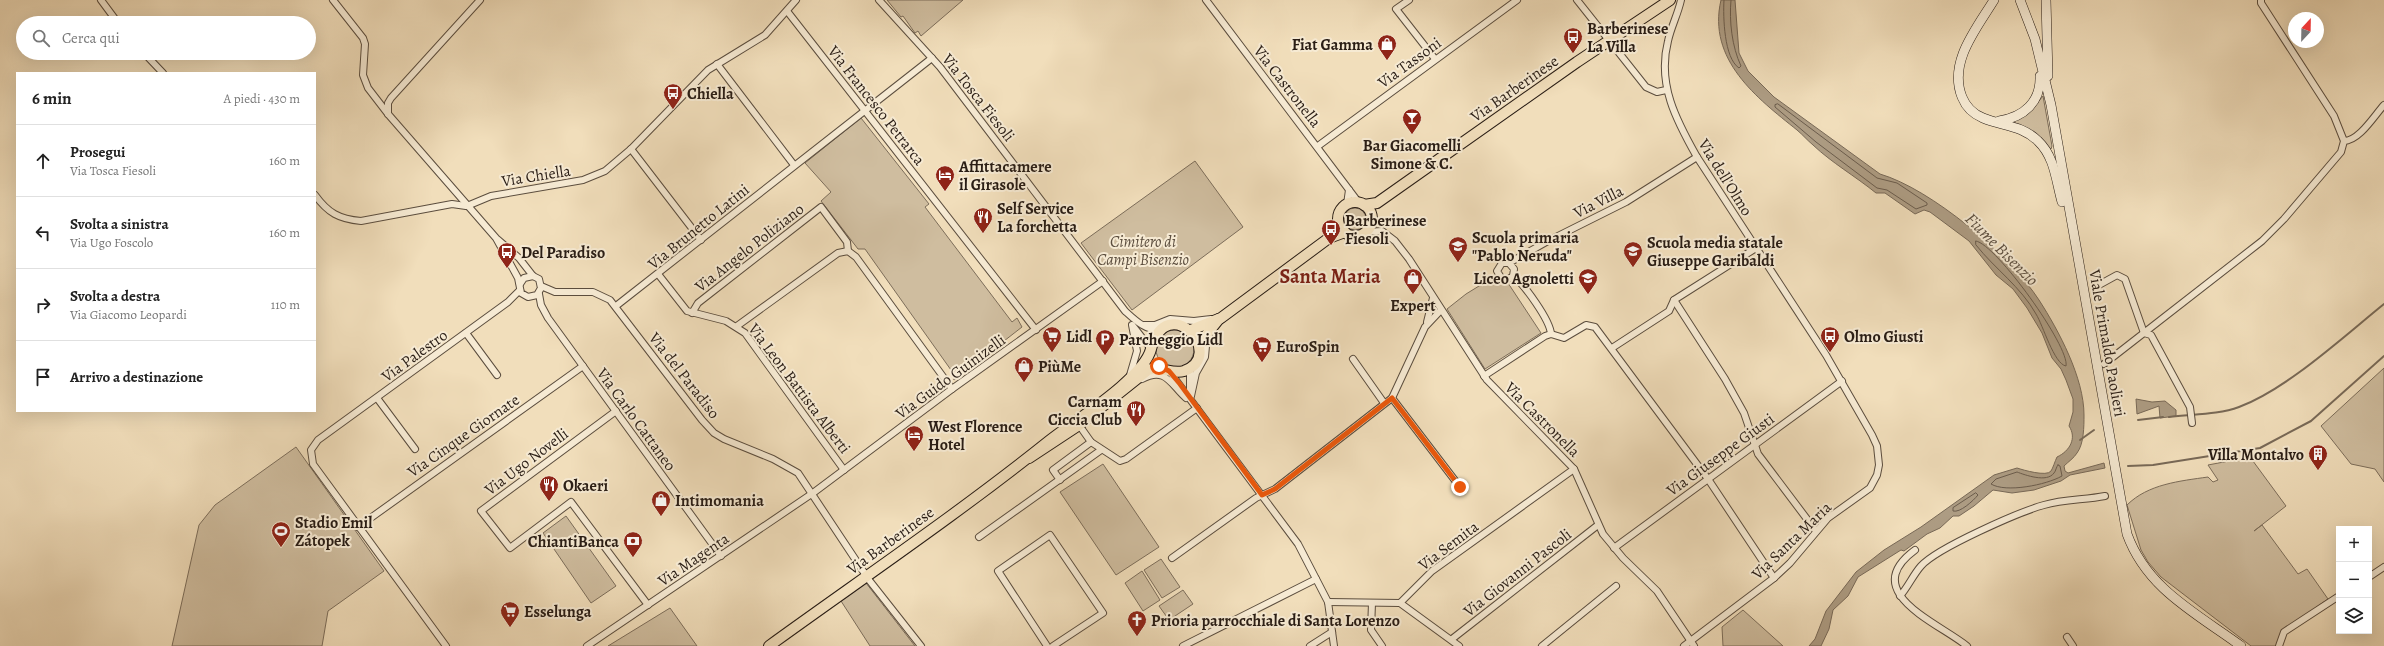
<!DOCTYPE html>
<html lang="it">
<meta charset="utf-8">
<style>
body{margin:0;font-family:Alegreya,serif;background:#f2f2f2;color:#222}
.controls{position:absolute;right:12px;bottom:12px;display:grid;overflow:hidden;border-radius:0px;box-shadow:0 4px 16px #0002}
.controls button{width:36px;height:36px;display:grid;place-items:center;padding:0;border:0;border-bottom:1px solid #e0e0e0;background:#fff;color:#222;font:20px sans-serif}
.compass{position:absolute;left:2288px;top:12px;width:36px;height:36px;border-radius:50%;background:#fff;box-shadow:0 4px 16px #0002;rotate:22deg}
.stop{position:absolute;width:12px;height:12px;margin:-9px;border:3px solid #ea580c;border-radius:50%;background:#fff}
.stop.end{background:#ea580c;border-color:#fff;box-shadow:0 1px 4px #0008}
.list{margin:0;padding:0;list-style:none}
h2{display:flex;justify-content:space-between;align-items:center;height:52px;margin:0;padding:0 16px;font-size:17px}
h2 small{font-size:13px;font-weight:400;color:#767676}
.list li{display:grid;grid-template-columns:26px 1fr auto;gap:12px;align-items:center;box-sizing:border-box;height:72px;padding:0 16px;border-top:1px solid #e0e0e0}
.list b{display:block;font-size:15px;white-space:nowrap}
.list p{margin:0;font-size:13px;white-space:nowrap;color:#767676}
.list em{font-size:13px;font-style:normal;color:#767676}
.icon{flex:none;width:22px;height:22px;fill:none;stroke:currentColor;stroke-width:2;stroke-linecap:round;stroke-linejoin:round}
.map{position:relative;flex:none;width:2384px;height:646px;overflow:hidden}
.search{position:absolute;background:#fff;box-shadow:0 4px 16px #0002;left:16px;top:16px;width:300px;height:44px;display:flex;align-items:center;gap:10px;box-sizing:border-box;padding:0 14px;border-radius:22px;color:#767676;font-size:15px}
.panel{position:absolute;background:#fff;box-shadow:0 4px 16px #0002;left:16px;top:72px;width:300px;height:340px;border-radius:0px}
.map>svg:first-child{display:block}
.green{fill:#cfbd9f;stroke:#7c6d5a}
.water{fill:#ad9c83;stroke:#786957}
.lines{fill:none;stroke-linecap:round;stroke-linejoin:round}
.shore{stroke:#6b5c4c;stroke-width:1}
.stream{stroke:#786957;stroke-width:2}
.minor-casing{stroke:#5b4d3e;stroke-width:8}
.secondary-casing{stroke:#291d15;stroke-width:10}
.primary-casing{stroke:#291d15;stroke-width:12}
.minor{stroke:#f6ead3;stroke-width:6}
.secondary{stroke:#f6ead3;stroke-width:9}
.primary{stroke:#f1debb;stroke-width:10}
.route{stroke:#ea580c;stroke-width:5}
.labels{text-anchor:middle;stroke-width:4;stroke-linejoin:round;paint-order:stroke}
.poi-label{font-size:16px;font-weight:bold;fill:#291d15;stroke:#f6ead3;text-anchor:start}
.street-label{font-size:16px;fill:#291d15;stroke:#f6ead3}
.park-label{font-size:16px;font-style:italic;fill:#5b4d3e;stroke:#f6ead3}
.water-label{font-size:17px;font-style:italic;fill:#5e5041;stroke:#f6ead3}
.district-label{font-size:20px;font-weight:bold;fill:#7a1f14;stroke:#f6ead3}
</style>
<div class="map">
<svg width="2384" height="646" viewBox="0 0 2384 646">
<rect width="100%" height="100%" fill="#f1debb"/>
<filter id="stains"><feTurbulence type="fractalNoise" baseFrequency=".005" numOctaves="4"/><feColorMatrix values="0 0 0 0 .2 0 0 0 0 .09 0 0 0 0 .02 0 0 0 .5 -.17"/></filter>
<radialGradient id="worn" r=".72"><stop offset=".6" stop-color="#630" stop-opacity="0"/><stop offset="1" stop-color="#630" stop-opacity=".3"/></radialGradient>
<!-- green -->
<g class="green">
<path d="M887 0H963L921 36 918 31 915 33 903 16 901 17Z"/>
<path d="M2043 96 2052 146 2051 149 2027 128 2013 122 2029 113Z"/>
<path d="M861 118 929 204 925 207 1012 322 1017 318 1022 327 954 380 951 370 865 249H858L821 201 831 192 805 163Z"/>
<path d="M1195 161 1243 227 1132 310 1081 243Z"/>
<circle cx="1355" cy="219" r="11"/>
<path d="M1492 278 1508 283 1541 333 1485 369 1447 309 1466 294Z"/>
<circle cx="1175" cy="349" r="19"/>
<path d="M2384 368V482L2375 469 2351 464 2321 426Z"/>
<path d="M296 447 384 571 328 611 322 646H172L199 525 215 505Z"/>
<path d="M2250 457 2286 506 2254 531 2262 525 2298 574 2307 569 2328 599 2291 625 2277 646H2251L2161 577 2148 562 2141 550 2127 505C2148 484 2180 481 2208 477L2213 482 2218 480 2208 465Z"/>
<path d="M1103 464 1159 547 1116 575 1060 492Z"/>
<path d="M566 516 616 586 591 603 543 533Z"/>
<path d="M1161 559 1180 587 1162 598 1144 570Z"/>
<path d="M1142 571 1160 600 1143 611 1125 583Z"/>
<path d="M866 583 915 646H870L841 601Z"/>
<path d="M1183 590 1193 604 1169 620 1159 606Z"/>
<path d="M670 608 697 646H608Z"/>
<path d="M1743 610 1783 646H1723L1722 627Z"/>
</g>
<!-- water -->
<g class="water">
<path d="M1721 0H1735L1739 53 1748 71 1774 97 1880 174C1931 189 2010 255 2039 300 2059 331 2084 378 2084 415 2084 426 2084 444 2077 453 2074 458 2068 462 2064 466L2065 471 2068 473 2104 463 2105 468 2070 475 2061 481 2034 490 2012 493 1993 490 1974 506 1959 516H1953L1940 528 1927 534 1904 551 1901 550 1858 577 1848 596 1833 610 1829 629 1821 646H1809L1815 639 1826 611 1856 572 1884 550 1921 527 1994 475 2017 468C2023 470 2047 477 2051 471 2053 468 2055 461 2057 457 2070 451 2077 438 2069 426L2073 412V399L2066 380 2061 369 2052 358 2042 333 2027 308 2013 289 1996 275 1969 241 1930 212 1924 210 1915 214 1885 193H1876C1855 176 1832 163 1813 145 1807 140 1803 135 1797 130 1757 98 1707 60 1721 0Z"/>
<path d="M2136 399 2152 402 2165 401 2176 410V416L2160 418 2159 406 2137 414Z"/>
</g>
<g class="lines">
<!-- shore -->
<g class="shore">
<path d="M1724 0C1723 17 1724 58 1739 68L1741 66C1732 47 1729 21 1731 0"/>
<path d="M1778 104 1877 178 1897 183 1927 203V205L1916 209 1887 190 1877 188 1816 142 1775 107V105Z"/>
<path d="M1976 241C1996 244 2070 347 2066 366 2054 364 2043 325 2036 314 2021 287 1995 269 1976 245Z"/>
<path d="M2058 465 2060 466 2062 476C2046 485 2006 493 1991 484L1996 479 2017 472C2025 475 2047 483 2054 473 2056 471 2056 467 2058 465Z"/>
<path d="M1976 493 1978 495C1973 501 1960 513 1953 511V508Z"/>
</g>
<!-- stream -->
<g class="stream">
<path d="M2169 417C2191 414 2218 415 2239 407 2287 389 2343 337 2384 304"/>
<path d="M2138 420 2163 417"/>
<path d="M2080 440 2094 430"/>
<path d="M2128 466 2153 465 2260 448 2311 421 2384 356"/>
</g>
<defs>
<g id="minor">
<path d="M101 0 118 23"/>
<path d="M333 0 363 38 365 44 363 75 368 88 388 114 496 238 519 258 533 276 539 279 541 288 537 295 528 297 521 293 518 278 496 238"/>
<path d="M879 0 940 67 1125 311C1136 321 1145 330 1160 330"/>
<path d="M1206 0 1359 203"/>
<path d="M1409 0 1396 9 1435 59"/>
<path d="M1577 0 1646 87 1657 92 1666 90"/>
<path d="M1681 0C1678 14 1671 27 1668 41 1657 84 1676 120 1697 157L1826 355 1872 435 1877 446 1879 465 1877 475 1870 488 1828 518 1790 563 1774 578 1684 646"/>
<path d="M787 11 1036 330"/>
<path d="M144 53 163 73"/>
<path d="M717 64 794 165"/>
<path d="M388 114V103L391 98 480 0"/>
<path d="M2344 141C2359 141 2374 116 2384 105"/>
<path d="M1318 146 1517 0"/>
<path d="M631 149 701 240"/>
<path d="M315 195C328 213 339 219 361 221L452 204 466 206"/>
<path d="M1347 204 1349 190"/>
<path d="M467 206 491 196 583 180 605 171 631 149 708 70 765 35 796 0"/>
<path d="M1365 232 1382 231 1395 241 1409 259 1487 380 1574 469 1603 534 1623 558 1657 591 1694 646"/>
<path d="M1509 263 1514 269 1513 276 1507 280 1502 279 1497 271 1502 263H1509L1548 241 1626 202 1697 157"/>
<path d="M658 274 687 311 726 321 745 333 844 470"/>
<path d="M1513 276C1524 284 1550 320 1551 334"/>
<path d="M520 284 524 278 533 276"/>
<path d="M541 286 555 292H593L610 300 702 420 714 433 724 439 773 459 798 473 869 580 921 646"/>
<path d="M2097 286 2117 275 2125 279 2144 333 2151 335 2190 407 2192 423"/>
<path d="M539 294 541 305 548 318 721 556"/>
<path d="M1674 300 1725 379 1744 413 1758 454 1816 531"/>
<path d="M616 306 932 58"/>
<path d="M692 313 698 303 821 207 847 242 848 251"/>
<path d="M1427 322 1433 298"/>
<path d="M1144 325H1155L1170 319 1194 321 1211 319"/>
<path d="M737 326 838 253 848 251 856 257 952 389"/>
<path d="M1133 326 1151 349"/>
<path d="M466 333 497 375"/>
<path d="M1612 348 1669 311 1674 300 1756 248"/>
<path d="M1353 359 1384 403"/>
<path d="M2104 364 2262 241 2284 219 2341 152 2344 141 2334 116 2261 3V0"/>
<path d="M1169 371 1298 544 1328 602 1334 646"/>
<path d="M1130 375 1137 351 1132 325"/>
<path d="M1484 376 1545 336 1551 334 1564 338 1586 325 1595 327 1708 479 1774 578"/>
<path d="M1142 379C1166 366 1171 385 1186 398"/>
<path d="M1190 392V368"/>
<path d="M1191 396 1196 373 1205 357 1207 335"/>
<path d="M377 398 415 449"/>
<path d="M1392 398 1460 487"/>
<path d="M616 411 481 511 510 548 571 502 648 605"/>
<path d="M1079 425 1091 442 1120 461 1126 459 1197 408"/>
<path d="M1060 480 1053 470 1091 442"/>
<path d="M358 527 583 366"/>
<path d="M979 537 1101 450"/>
<path d="M1614 548 1842 381"/>
<path d="M1915 550C1858 592 1937 622 1967 646"/>
<path d="M1172 558 1256 498 1275 489 1392 398 1425 327 1441 310"/>
<path d="M2369 577 2384 567"/>
<path d="M1900 596C1908 587 1913 575 1921 566 1937 548 2019 512 2044 505 2064 499 2085 500 2105 496"/>
<path d="M1328 602 1400 603 1432 571 1574 469"/>
<path d="M1372 603 1371 630 1382 646"/>
<path d="M1400 603 1459 646"/>
<path d="M2067 637 2073 646"/>
<path d="M1452 639 1598 525"/>
<path d="M446 646 313 464 311 450 318 440 508 302 520 290"/>
<path d="M587 646 813 493 952 389 1103 281"/>
<path d="M1047 646 998 571 1050 535 1103 613 1053 646"/>
<path d="M1183 646 1316 579"/>
<path d="M1310 646 1332 632"/>
<path d="M1542 646 1616 586"/>
<path d="M2279 646 2284 632 2339 596"/>
</g>
<g id="secondary">
<path d="M1994 0C1977 28 1948 62 1962 97 1966 107 1973 114 1983 118 2002 126 2022 125 2038 141 2055 157 2056 181 2062 202"/>
<path d="M2020 0 2035 39 2051 105 2127 534C2147 589 2196 613 2241 646"/>
<path d="M2046 0 2048 76"/>
<path d="M1999 121C2024 117 2041 102 2040 76"/>
</g>
<g id="primary">
<circle cx="1355" cy="219" r="17"/>
<path d="M1364 205 1377 203 1577 62 1670 0"/>
<path d="M1191 330 1221 318 1329 238 1345 232"/>
<path d="M1199 344 1219 319"/>
<path d="M769 646C863 578 959 513 1049 441 1074 421 1144 378 1151 349 1167 289 1228 355 1184 371 1171 375 1161 365 1148 370L1079 425 1029 458"/>
</g>
</defs>
<!-- minor casing -->
<use href="#minor" class="minor-casing"/>
<!-- secondary casing -->
<use href="#secondary" class="secondary-casing"/>
<!-- primary casing -->
<use href="#primary" class="primary-casing"/>
<!-- minor -->
<use href="#minor" class="minor"/>
<!-- secondary -->
<use href="#secondary" class="secondary"/>
<!-- primary -->
<use href="#primary" class="primary"/>
</g>
<g class="lines">
<!-- route -->
<path class="route" d="M1159 366 1169 371 1180 384 1262 495 1275 489 1392 398 1460 487"/>
</g>
<!-- icons -->
<defs>
<symbol id="bus-pin" viewBox="-11 -11 22 30"><path d="M0 17L-7.5 6A9.5 9.5 0 1 1 7.5 6Z" fill="#8f2418" stroke="#f6ead3"/><path d="M-5-6H5V4H4V6H2V4H-2V6H-4V4H-5ZM-3.5-4V0h7V-4ZM-3.5 1.2v1.5H-2V1.2ZM2 1.2v1.5H3.5V1.2Z" fill="#fff"/></symbol>
<symbol id="shop-pin" viewBox="-11 -11 22 30"><path d="M0 17L-7.5 6A9.5 9.5 0 1 1 7.5 6Z" fill="#8f2418" stroke="#f6ead3"/><path d="M-5-2.5h2.3a2.7 3.5 0 0 1 5.4 0H5L5.5 6h-11ZM-1.5-2.5h3a1.5 2.3 0 0 0-3 0Z" fill="#fff"/></symbol>
<symbol id="bar-pin" viewBox="-11 -11 22 30"><path d="M0 17L-7.5 6A9.5 9.5 0 1 1 7.5 6Z" fill="#8f2418" stroke="#f6ead3"/><path d="M-6-5H6L.8 .8V4.5H3.5V6h-7V4.5H-.8V.8Z" fill="#fff"/></symbol>
<symbol id="hotel-pin" viewBox="-11 -11 22 30"><path d="M0 17L-7.5 6A9.5 9.5 0 1 1 7.5 6Z" fill="#8f2418" stroke="#f6ead3"/><path d="M-6-4.5h1.5V1H6V5H4.5V3h-9V5H-6ZM-4 0a1.8 1.8 0 1 1 3.6 0ZM.5 0V-2.5h3Q6-2.5 6 0Z" fill="#fff"/></symbol>
<symbol id="restaurant-pin" viewBox="-11 -11 22 30"><path d="M0 17L-7.5 6A9.5 9.5 0 1 1 7.5 6Z" fill="#8f2418" stroke="#f6ead3"/><path d="M-5-6h1v4h1v-4h1v4h1v-4h1v5L-1.5 .5V6h-2V.5L-5-1ZM5-6V6H3V1.5H1.5Q1.5-4 5-6Z" fill="#fff"/></symbol>
<symbol id="school-pin" viewBox="-11 -11 22 30"><path d="M0 17L-7.5 6A9.5 9.5 0 1 1 7.5 6Z" fill="#8f2418" stroke="#f6ead3"/><path d="M0-5L7-2L0 1L-7-2ZM-4 1L0 2.5L4 1V4Q0 6-4 4Z" fill="#fff"/></symbol>
<symbol id="supermarket-pin" viewBox="-11 -11 22 30"><path d="M0 17L-7.5 6A9.5 9.5 0 1 1 7.5 6Z" fill="#8f2418" stroke="#f6ead3"/><path d="M-6-5.5h2.5l.6 2H6L4.5 2H-2.5L-4.4-4H-6ZM-1.5 3.2a1.3 1.3 0 1 0 .1 0ZM3 3.2a1.3 1.3 0 1 0 .1 0Z" fill="#fff"/></symbol>
<symbol id="parking-pin" viewBox="-11 -11 22 30"><path d="M0 17L-7.5 6A9.5 9.5 0 1 1 7.5 6Z" fill="#8f2418" stroke="#f6ead3"/><path d="M-3.5-5.5H1a3.5 3.5 0 0 1 0 7H-1V5.5H-3.5ZM-1-3.4V-.6H.8a1.4 1.4 0 0 0 0-2.8Z" fill="#fff"/></symbol>
<symbol id="building-pin" viewBox="-11 -11 22 30"><path d="M0 17L-7.5 6A9.5 9.5 0 1 1 7.5 6Z" fill="#8f2418" stroke="#f6ead3"/><path d="M-4-6H4V6H1V3H-1V6H-4ZM-2.5-4.3h1.7v1.8h-1.7ZM.8-4.3h1.7v1.8H.8ZM-2.5-1h1.7V.8h-1.7ZM.8-1h1.7V.8H.8Z" fill="#fff"/></symbol>
<symbol id="stadium-pin" viewBox="-11 -11 22 30"><path d="M0 17L-7.5 6A9.5 9.5 0 1 1 7.5 6Z" fill="#8f2418" stroke="#f6ead3"/><path d="M0-5a6.5 5 0 1 0 0 10a6.5 5 0 1 0 0-10ZM-3.5-1.8h7v3.6h-7Z" fill="#fff"/></symbol>
<symbol id="bank-pin" viewBox="-11 -11 22 30"><path d="M0 17L-7.5 6A9.5 9.5 0 1 1 7.5 6Z" fill="#8f2418" stroke="#f6ead3"/><path d="M-6-4H6V4H-6ZM0-2.3a2.3 2.3 0 1 0 0 4.6a2.3 2.3 0 1 0 0-4.6Z" fill="#fff"/></symbol>
<symbol id="church-pin" viewBox="-11 -11 22 30"><path d="M0 17L-7.5 6A9.5 9.5 0 1 1 7.5 6Z" fill="#8f2418" stroke="#f6ead3"/><path d="M-1.2-6h2.4v3.5h3.3v2.4h-3.3V6h-2.4V-.1h-3.3v-2.4h3.3Z" fill="#fff"/></symbol>
</defs>
<g fill-rule="evenodd">
<use href="#bus-pin" x="1562" y="26" width="22" height="30"/>
<use href="#shop-pin" x="1376" y="33" width="22" height="30"/>
<use href="#bus-pin" x="662" y="82" width="22" height="30"/>
<use href="#bar-pin" x="1401" y="107" width="22" height="30"/>
<use href="#hotel-pin" x="934" y="164" width="22" height="30"/>
<use href="#restaurant-pin" x="972" y="206" width="22" height="30"/>
<use href="#bus-pin" x="1320" y="218" width="22" height="30"/>
<use href="#school-pin" x="1447" y="235" width="22" height="30"/>
<use href="#school-pin" x="1622" y="240" width="22" height="30"/>
<use href="#bus-pin" x="496" y="241" width="22" height="30"/>
<use href="#shop-pin" x="1402" y="267" width="22" height="30"/>
<use href="#school-pin" x="1577" y="267" width="22" height="30"/>
<use href="#supermarket-pin" x="1041" y="325" width="22" height="30"/>
<use href="#bus-pin" x="1819" y="325" width="22" height="30"/>
<use href="#parking-pin" x="1094" y="328" width="22" height="30"/>
<use href="#supermarket-pin" x="1251" y="335" width="22" height="30"/>
<use href="#shop-pin" x="1013" y="355" width="22" height="30"/>
<use href="#restaurant-pin" x="1125" y="399" width="22" height="30"/>
<use href="#hotel-pin" x="903" y="424" width="22" height="30"/>
<use href="#building-pin" x="2307" y="443" width="22" height="30"/>
<use href="#restaurant-pin" x="538" y="474" width="22" height="30"/>
<use href="#shop-pin" x="650" y="489" width="22" height="30"/>
<use href="#stadium-pin" x="270" y="520" width="22" height="30"/>
<use href="#bank-pin" x="622" y="530" width="22" height="30"/>
<use href="#supermarket-pin" x="499" y="600" width="22" height="30"/>
<use href="#church-pin" x="1126" y="609" width="22" height="30"/>
</g>
<g class="labels">
<!-- poi labels -->
<g class="poi-label">
<text x="1587" y="34">Barberinese<tspan x="1587" dy="18">La Villa</tspan></text>
<text x="1373" y="50" text-anchor="end">Fiat Gamma</text>
<text x="687" y="99">Chiella</text>
<text x="1412" y="151" text-anchor="middle">Bar Giacomelli<tspan x="1412" dy="18">Simone &amp; C.</tspan></text>
<text x="959" y="172">Affittacamere<tspan x="959" dy="18">il Girasole</tspan></text>
<text x="997" y="214">Self Service<tspan x="997" dy="18">La forchetta</tspan></text>
<text x="1345" y="226">Barberinese<tspan x="1345" dy="18">Fiesoli</tspan></text>
<text x="1472" y="243">Scuola primaria<tspan x="1472" dy="18">"Pablo Neruda"</tspan></text>
<text x="1647" y="248">Scuola media statale<tspan x="1647" dy="18">Giuseppe Garibaldi</tspan></text>
<text x="521" y="258">Del Paradiso</text>
<text x="1574" y="284" text-anchor="end">Liceo Agnoletti</text>
<text x="1413" y="311" text-anchor="middle">Expert</text>
<text x="1066" y="342">Lidl</text>
<text x="1844" y="342">Olmo Giusti</text>
<text x="1119" y="345">Parcheggio Lidl</text>
<text x="1276" y="352">EuroSpin</text>
<text x="1038" y="372">PiùMe</text>
<text x="1122" y="407" text-anchor="end">Carnam<tspan x="1122" dy="18">Ciccia Club</tspan></text>
<text x="928" y="432">West Florence<tspan x="928" dy="18">Hotel</tspan></text>
<text x="2304" y="460" text-anchor="end">Villa Montalvo</text>
<text x="563" y="491">Okaeri</text>
<text x="675" y="506">Intimomania</text>
<text x="295" y="528">Stadio Emil<tspan x="295" dy="18">Zátopek</tspan></text>
<text x="619" y="547" text-anchor="end">ChiantiBanca</text>
<text x="524" y="617">Esselunga</text>
<text x="1151" y="626">Prioria parrocchiale di Santa Lorenzo</text>
</g>
<!-- street labels -->
<g class="street-label">
<text transform="translate(1409 62) rotate(-36)" y="6">Via Tassoni</text>
<text transform="translate(1288 86) rotate(52)" y="6">Via Castronella</text>
<text transform="translate(1514 88) rotate(-35)" y="6">Via Barberinese</text>
<text transform="translate(979 97) rotate(52)" y="6">Via Tosca Fiesoli</text>
<text transform="translate(877 105) rotate(52)" y="6">Via Francesco Petrarca</text>
<text transform="translate(536 175) rotate(-9)" y="6">Via Chiella</text>
<text transform="translate(1726 177) rotate(58)" y="6">Via dell'Olmo</text>
<text transform="translate(1598 201) rotate(-27)" y="6">Via Villa</text>
<text transform="translate(698 226) rotate(-39)" y="6">Via Brunetto Latini</text>
<text transform="translate(749 247) rotate(-38)" y="6">Via Angelo Poliziano</text>
<text transform="translate(2108 343) rotate(80)" y="6">Viale Primaldo Paolieri</text>
<text transform="translate(414 355) rotate(-36)" y="6">Via Palestro</text>
<text transform="translate(685 375) rotate(52)" y="6">Via del Paradiso</text>
<text transform="translate(950 376) rotate(-36)" y="6">Via Guido Guinizelli</text>
<text transform="translate(800 388) rotate(53)" y="6">Via Leon Battista Alberti</text>
<text transform="translate(637 419) rotate(54)" y="6">Via Carlo Cattaneo</text>
<text transform="translate(1543 419) rotate(45)" y="6">Via Castronella</text>
<text transform="translate(463 435) rotate(-35)" y="6">Via Cinque Giornate</text>
<text transform="translate(1720 454) rotate(-36)" y="6">Via Giuseppe Giusti</text>
<text transform="translate(526 461) rotate(-37)" y="6">Via Ugo Novelli</text>
<text transform="translate(890 540) rotate(-36)" y="6">Via Barberinese</text>
<text transform="translate(1791 540) rotate(-44)" y="6">Via Santa Maria</text>
<text transform="translate(1448 545) rotate(-37)" y="6">Via Semita</text>
<text transform="translate(693 559) rotate(-34)" y="6">Via Magenta</text>
<text transform="translate(1517 572) rotate(-38)" y="6">Via Giovanni Pascoli</text>
</g>
<!-- park labels -->
<g class="park-label">
<text x="1143" y="247">Cimitero di<tspan x="1143" dy="18">Campi Bisenzio</tspan></text>
</g>
<!-- water labels -->
<g class="water-label">
<text transform="translate(2002 249) rotate(45)" y="6">Fiume Bisenzio</text>
</g>
<!-- district labels -->
<g class="district-label">
<text x="1330" y="283">Santa Maria</text>
</g>
</g>
<rect width="100%" height="100%" filter="url(#stains)"/>
<rect width="100%" height="100%" fill="url(#worn)"/>
</svg>
<div class="controls">
<button>+</button>
<button>−</button>
<button><svg class="icon" aria-label="layers" viewBox="0 0 24 24"><path d="M12 4l9 5-9 5-9-5zM3 14l9 5 9-5"/></svg></button>
</div>
<svg class="compass" viewBox="-18 -18 36 36"><path d="M0-13l5 13h-10z" fill="#e53935"/><path d="M0 13l5-13h-10z" fill="#767676"/></svg>
<div class="stop" style="left:1159px;top:366px"></div>
<div class="stop end" style="left:1460px;top:487px"></div>
<div class="search"><svg class="icon" aria-label="search" viewBox="0 0 24 24"><circle cx="10" cy="10" r="6"/><path d="M15 15l6 6"/></svg>Cerca qui</div>
<section class="panel">
<h2>6 min<small>A piedi · 430 m</small></h2>
<ul class="list">
<li><svg class="icon" aria-label="ahead" viewBox="0 0 24 24"><path d="M12 20V5M6 11l6-6 6 6"/></svg><div><b>Prosegui</b><p>Via Tosca Fiesoli</p></div><em>160 m</em></li>
<li><svg class="icon" aria-label="left" viewBox="0 0 24 24"><path d="M17 20v-9H6M10 6l-5 5 5 5"/></svg><div><b>Svolta a sinistra</b><p>Via Ugo Foscolo</p></div><em>160 m</em></li>
<li><svg class="icon" aria-label="right" viewBox="0 0 24 24"><path d="M7 20v-9h11M14 6l5 5-5 5"/></svg><div><b>Svolta a destra</b><p>Via Giacomo Leopardi</p></div><em>110 m</em></li>
<li><svg class="icon" aria-label="arrive" viewBox="0 0 24 24"><path d="M6 21V4h12l-3 4 3 4H6"/></svg><div><b>Arrivo a destinazione</b></div></li>
</ul>
</section>
</div>
